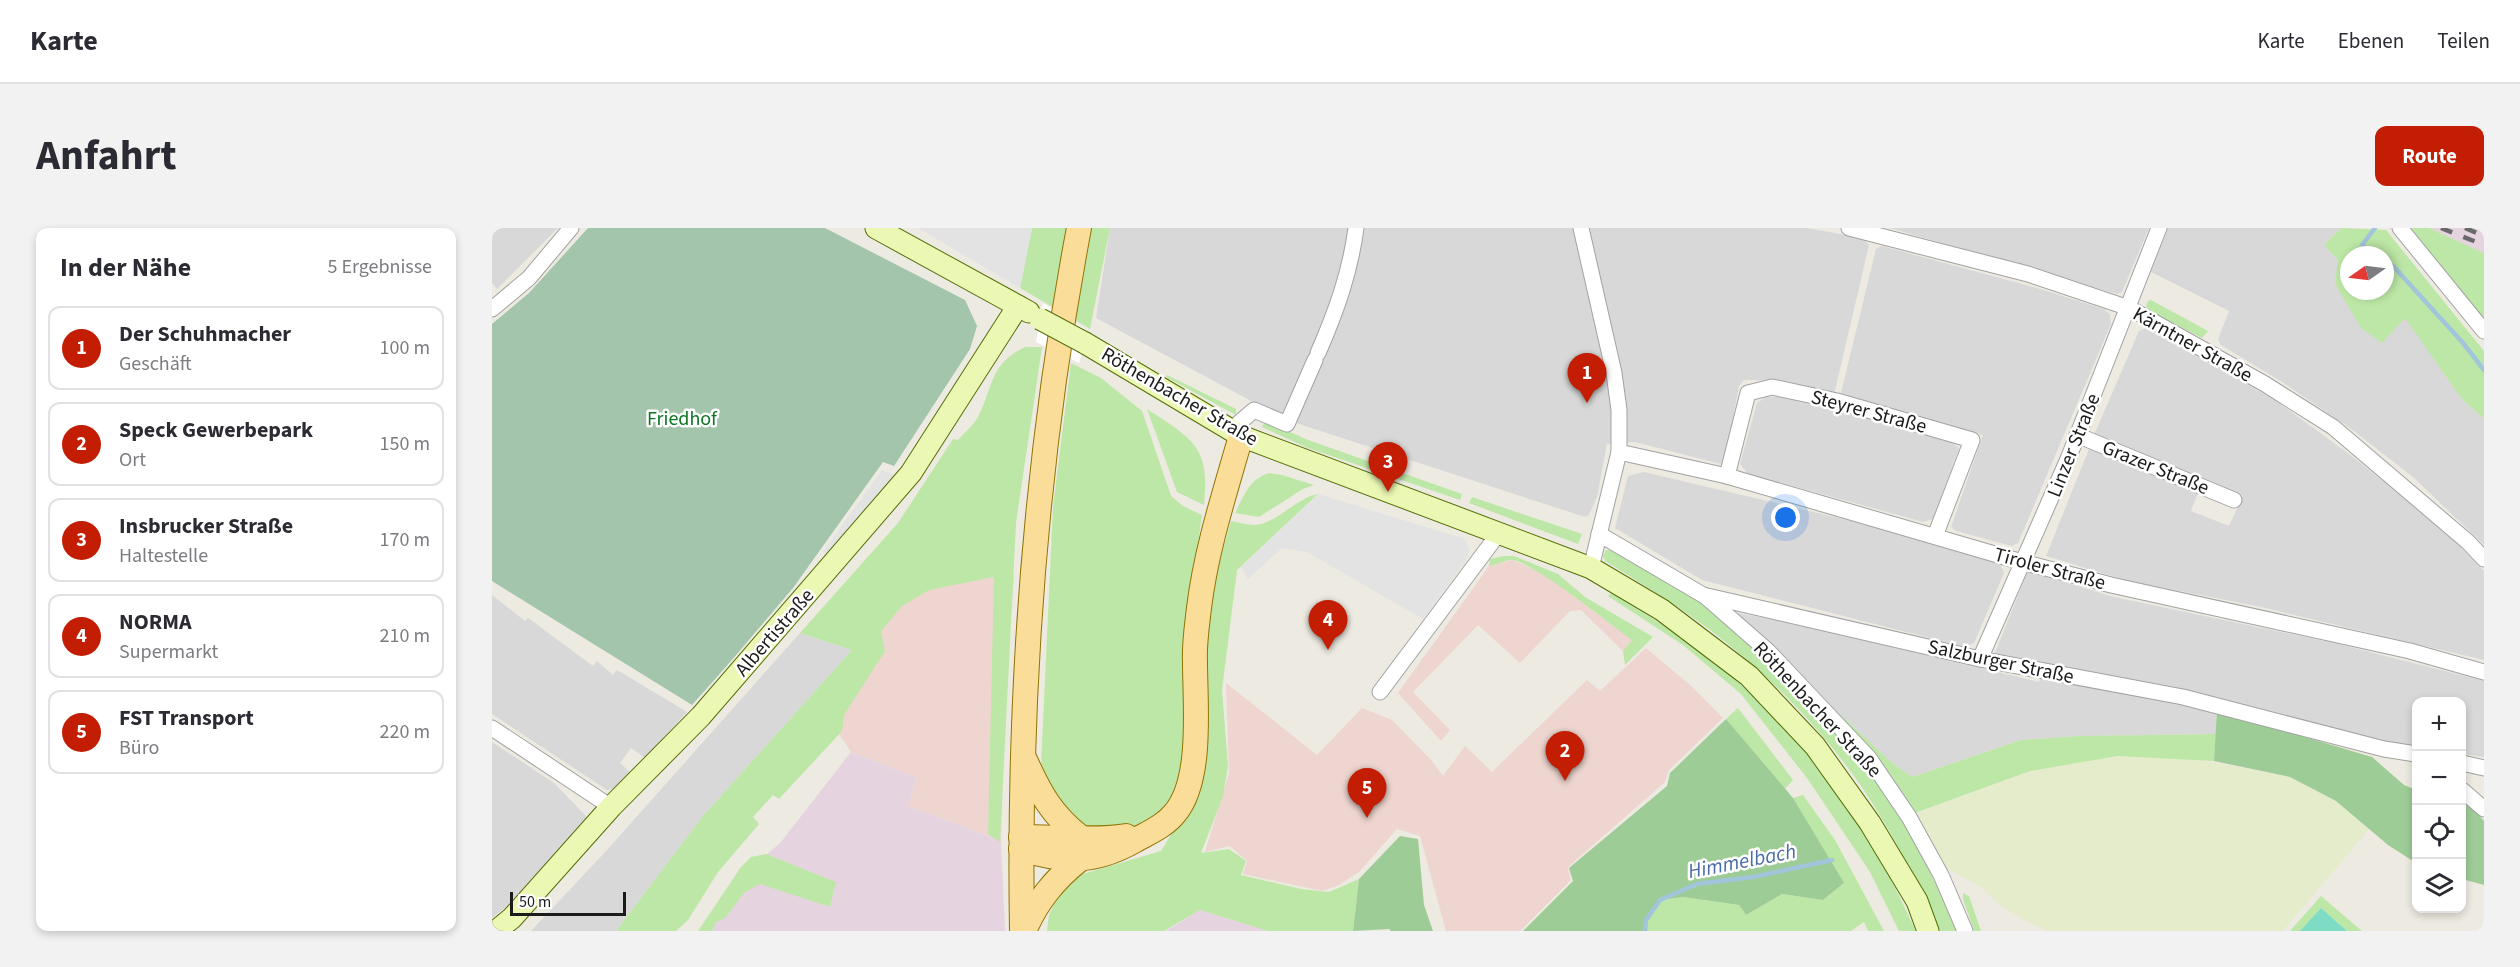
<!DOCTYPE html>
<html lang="de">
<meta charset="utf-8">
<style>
body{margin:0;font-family:"Source Sans 3",sans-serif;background:#f2f2f3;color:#2b2b33}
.controls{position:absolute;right:18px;bottom:18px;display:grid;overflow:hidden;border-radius:12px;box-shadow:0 3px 9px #0003}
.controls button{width:54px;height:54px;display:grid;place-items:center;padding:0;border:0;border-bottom:2px solid #e1e1e2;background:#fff;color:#2b2b33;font:30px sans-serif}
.compass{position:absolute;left:1848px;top:18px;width:54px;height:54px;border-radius:50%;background:#fff;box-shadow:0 3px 9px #0003;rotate:256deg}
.scale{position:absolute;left:18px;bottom:15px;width:116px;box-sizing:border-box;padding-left:6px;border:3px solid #1b1b1b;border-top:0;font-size:16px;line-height:21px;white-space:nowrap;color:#1b1b1b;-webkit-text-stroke:4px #fff;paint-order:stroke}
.you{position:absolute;left:1294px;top:290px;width:21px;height:21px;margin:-15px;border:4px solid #fff;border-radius:50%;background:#1a73e8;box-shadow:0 0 0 9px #1a73e833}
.badge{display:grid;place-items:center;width:39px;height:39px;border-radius:50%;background:#c31e03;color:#fff;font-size:20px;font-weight:700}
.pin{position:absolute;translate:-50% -50px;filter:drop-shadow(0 2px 3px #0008)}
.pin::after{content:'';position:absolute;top:32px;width:21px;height:18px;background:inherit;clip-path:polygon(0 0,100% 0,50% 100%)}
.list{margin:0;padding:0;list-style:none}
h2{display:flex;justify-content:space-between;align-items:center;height:78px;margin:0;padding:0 24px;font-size:26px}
h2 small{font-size:20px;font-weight:400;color:#7c7c81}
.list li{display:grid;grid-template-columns:39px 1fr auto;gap:18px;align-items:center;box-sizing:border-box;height:84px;margin:0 12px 12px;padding:0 12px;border:2px solid #e1e1e2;border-radius:12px}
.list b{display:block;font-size:22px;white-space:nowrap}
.list p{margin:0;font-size:20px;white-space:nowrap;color:#7c7c81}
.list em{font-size:20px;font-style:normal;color:#7c7c81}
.icon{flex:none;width:33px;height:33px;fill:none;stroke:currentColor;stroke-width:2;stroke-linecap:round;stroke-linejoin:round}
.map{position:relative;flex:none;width:1992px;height:703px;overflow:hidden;border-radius:12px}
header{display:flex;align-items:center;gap:36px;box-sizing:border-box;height:84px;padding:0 30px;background:#fff;border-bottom:2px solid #e1e1e2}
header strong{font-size:28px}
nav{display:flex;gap:33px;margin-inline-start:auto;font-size:21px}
.intro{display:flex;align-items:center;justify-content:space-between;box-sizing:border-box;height:144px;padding:0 36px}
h1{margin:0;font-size:42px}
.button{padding:15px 27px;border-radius:12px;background:#c31e03;color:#fff;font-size:21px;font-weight:700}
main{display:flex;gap:36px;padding:0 36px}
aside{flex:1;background:#fff;border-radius:12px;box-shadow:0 3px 9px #0003}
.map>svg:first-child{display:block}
.residential{fill:#d9d8d8}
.commercial{fill:#eed5cf}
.industrial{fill:#e6d3e0}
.farmland{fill:#e5eccc}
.grass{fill:#bde7a6;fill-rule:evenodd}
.forest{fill:#9ecc96}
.cemetery{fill:#a2c5ac}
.pitch{fill:#7fdcc4}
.parking{fill:#e3e3e3}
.pier{fill:#fff}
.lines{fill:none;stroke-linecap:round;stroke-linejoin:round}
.stream{stroke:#a1c5da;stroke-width:4.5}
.minor-casing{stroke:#a2a2a2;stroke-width:17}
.secondary-casing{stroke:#556e06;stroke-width:23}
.primary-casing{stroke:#907403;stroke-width:26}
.minor{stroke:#fff;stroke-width:15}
.secondary{stroke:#ebf8b4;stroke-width:21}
.primary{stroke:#fadd99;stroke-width:24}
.rail{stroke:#696969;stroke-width:4.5;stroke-dasharray:12 12;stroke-linecap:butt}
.secondary-bridge-casing{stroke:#556e06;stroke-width:23;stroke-linecap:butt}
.secondary-bridge{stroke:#ebf8b4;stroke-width:21}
.labels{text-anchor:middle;stroke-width:5;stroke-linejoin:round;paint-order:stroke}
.street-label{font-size:20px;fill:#1b1b1b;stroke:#fff}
.park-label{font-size:20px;fill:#0d7624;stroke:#fff}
.water-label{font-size:21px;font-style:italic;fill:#4a6ca8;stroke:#fff}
</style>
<header>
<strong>Karte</strong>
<nav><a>Karte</a><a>Ebenen</a><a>Teilen</a></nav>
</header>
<div class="intro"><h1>Anfahrt</h1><a class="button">Route</a></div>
<main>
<aside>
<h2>In der Nähe<small>5 Ergebnisse</small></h2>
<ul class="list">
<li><span class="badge">1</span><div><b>Der Schuhmacher</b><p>Geschäft</p></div><em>100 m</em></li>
<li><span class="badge">2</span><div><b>Speck Gewerbepark</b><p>Ort</p></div><em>150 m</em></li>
<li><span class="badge">3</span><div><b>Insbrucker Straße</b><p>Haltestelle</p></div><em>170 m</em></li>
<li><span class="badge">4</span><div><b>NORMA</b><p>Supermarkt</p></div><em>210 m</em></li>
<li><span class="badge">5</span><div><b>FST Transport</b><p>Büro</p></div><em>220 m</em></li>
</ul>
</aside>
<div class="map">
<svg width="1992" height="703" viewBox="0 0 1992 703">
<rect width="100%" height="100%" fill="#edeae1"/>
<!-- residential -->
<g class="residential">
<path d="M0 0H66L5 61 0 55Z"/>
<path d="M618 0H1315L1370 10 1377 17 1342 167 1295 153 1252 152 1247 158 1233 233 1229 236 1143 214 1115 216 1105 269 1097 287 1093 289 807 196 778 183 604 90Z"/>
<path d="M1398 0H1657L1630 64 1625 66Z"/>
<path d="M1676 0H1849L1832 17 1846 32 1844 55 1869 100 1913 89 1969 170 1992 191V317L1921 249 1858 200 1790 154 1729 117 1726 111 1737 83 1659 44Z"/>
<path d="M1390 18 1545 60 1612 81 1618 86 1619 96 1526 315 1520 318 1464 303 1459 299 1491 207 1348 169 1384 21Z"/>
<path d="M1654 100 1783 172 1857 226 1948 298 1992 343V432L1769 379 1633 352 1554 328 1597 221 1707 262 1699 283 1737 298 1751 268 1602 207 1647 103Z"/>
<path d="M1274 169H1287L1369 188 1459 214 1467 220 1441 291 1431 294 1255 245 1248 236 1265 175Z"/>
<path d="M1152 244 1368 295 1508 335 1512 345 1482 415 1473 419 1210 352 1123 300 1136 248Z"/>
<path d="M1536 343 1622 369 1842 415 1992 453V529L1970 526V473H1924V520L1502 427Z"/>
<path d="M0 367 33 393 36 390 101 438 105 433 121 447 125 442 195 484 153 530 139 520 128 535 139 545 126 560 115 562 0 486Z"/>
<path d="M1246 385 1298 395 1547 454 1549 446 1725 483 1724 506 1587 508 1529 512 1420 549 1399 534 1270 413 1246 389Z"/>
<path d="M308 405 360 422 211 588 124 703H39L115 622Z"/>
<path d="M0 514 62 555 94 588V594L19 675 0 690Z"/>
</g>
<!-- commercial -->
<g class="commercial">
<path d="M421 317 522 348 513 470 509 613 416 578 425 550 359 524 332 483Z"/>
<path d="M1020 332 1042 341 1068 358 1140 412 1131 423 1089 382 1078 383 1028 435 986 397 921 464 958 502 949 513 906 465 997 338Z"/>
<path d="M1154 420 1198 457 1231 490 1177 542 1173 554 1076 639 1079 652 1028 703H954L928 608 905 601 867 644 847 657 830 663 751 646 755 633 738 618 713 624 737 545 734 455 825 527 870 480 900 492 940 533 951 548 973 518 1000 544 1095 452 1108 463Z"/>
</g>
<!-- industrial -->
<g class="industrial">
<path d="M1937 0H1992V25Z"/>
<path d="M359 524 425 550 416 578 509 613 513 703H220L224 694 271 630 289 614Z"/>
<path d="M708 682 776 703H674Z"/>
</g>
<!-- farmland -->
<path class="farmland" d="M1626 528 1700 530 1798 549 1844 573 1877 601 1791 703H1556L1534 693 1509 678 1489 659 1449 637 1420 586 1538 543Z"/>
<!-- grass -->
<g class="grass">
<path d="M540 0H578L564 81 528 60Z"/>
<path d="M600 0H618L598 101 583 92Z"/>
<path d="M1849 0 1894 2 1992 123V191L1969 170 1913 90 1890 115 1869 100 1847 63 1843 55 1846 32 1832 17ZM1857 27H1893V63H1857Z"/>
<path d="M1915 0H1937L1992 25V95Z"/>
<path d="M1659 72 1716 103 1710 110 1658 83 1654 78 1656 73Z"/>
<path d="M533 119H550L524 295 508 614 496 606 502 349 437 362 410 378 389 403 393 423 352 487 350 503 287 571 281 567 261 589 267 596 226 644 196 692 184 703H124L211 588 360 422 308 405 406 295 461 211 466 212C473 204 483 196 487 187 502 156 498 136 533 119Z"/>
<path d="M579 135 609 150 650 183 679 268 691 278 710 287 693 409 692 533 679 569 660 591 634 604 587 601 555 566 549 538 561 279Z"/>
<path d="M675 147 744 181V187L674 149Z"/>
<path d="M655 181C699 210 719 218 712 277L685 264Z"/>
<path d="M773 193 816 212 970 266 968 272 816 220 770 199Z"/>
<path d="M777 245 790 247 822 257 811 261 767 289 743 285C752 268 757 251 777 245Z"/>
<path d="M826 266 745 342 730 462 736 538 731 568 709 625 737 621 754 633 749 647 809 661 837 664 867 651 861 703H776L708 682 672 703H555L557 687 567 665 584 648 669 623 701 571 713 464 716 377 739 293C746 294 755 297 763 297 784 296 804 270 826 266Z"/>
<path d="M980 269 1090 306 1086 316 977 275Z"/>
<path d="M1114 322H1120L1203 370 1312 466 1362 523 1396 570 1427 622 1467 703H1448C1428 662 1408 620 1384 581 1349 524 1300 470 1249 427 1207 390 1160 362 1113 333L1111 328Z"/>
<path d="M1012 328H1022L1066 346 1093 369 1161 409 1133 437 1131 423 1140 412C1119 397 1039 332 1019 332 1013 332 1004 337 997 338L998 331Z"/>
<path d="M1119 365 1194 411 1277 480 1313 522 1355 577 1396 645 1424 703H1407L1378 644 1315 550 1249 466 1191 417 1116 368Z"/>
<path d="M1318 458 1399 534 1420 549 1529 512 1587 508 1724 506 1722 533 1626 528 1538 543 1420 586Z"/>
<path d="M1246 480 1301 552 1292 562 1234 491Z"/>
<path d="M1311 567 1343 612 1392 703H1376L1372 694 1359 703H1151L1155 690 1168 672 1191 669 1247 677 1254 687 1290 666 1331 672 1351 656 1301 570Z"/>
<path d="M274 626 344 654 338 679 268 656 253 664 233 690 224 694 220 703H206L249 639 259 629Z"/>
<path d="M1471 665 1477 668 1489 703H1482L1471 671Z"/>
<path d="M1829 668 1870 703H1855L1829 680 1808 703H1798Z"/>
</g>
<!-- forest -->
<g class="forest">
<path d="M1725 483 1880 529 1912 557 1924 562V635L1896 617 1844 573 1798 549 1722 533Z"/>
<path d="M1234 491 1301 570 1352 655 1331 672 1290 666 1254 687 1247 677 1191 669 1168 672 1155 690 1151 703H1031L1081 653 1077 640 1175 558 1178 545Z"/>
<path d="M1970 566 1992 593V657L1970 651Z"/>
<path d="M908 608 926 611 932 677 941 703H898V701L861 703 867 651Z"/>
</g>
<!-- cemetery -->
<path class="cemetery" d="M96 0H333L473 72 485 98 478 121 402 238 391 234 301 360 239 433 200 477 0 353V96L37 65Z"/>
<!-- pitch -->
<path class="pitch" d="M1829 680 1855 703H1808Z"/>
<!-- parking -->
<g class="parking">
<path d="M426 0H540L528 60Z"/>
<path d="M390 242 405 248 340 330 331 324Z"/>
<path d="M826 266 973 311 978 322 974 332 931 391 815 324 790 320 756 351 749 339Z"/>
</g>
<!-- pier -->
<path class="pier" d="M551 75 596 103 587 135 544 114Z"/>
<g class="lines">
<!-- stream -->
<g class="stream">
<path d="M1883 0 1870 17 1884 27"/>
<path d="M1893 33 1902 39 1971 115 1992 142"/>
<path d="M1153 703 1154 692 1168 672 1205 656 1261 649 1340 632"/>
</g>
<defs>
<g id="minor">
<path d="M1089 0 1122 145 1127 182V224L1099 340"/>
<path d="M1357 0 1536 46 1637 80 1773 156 1841 199 1976 314 1992 331"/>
<path d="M1908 0 1992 103"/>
<path d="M0 81 37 50 79 0"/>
<path d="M826 125C844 84 858 45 864 0"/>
<path d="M739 202 762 182 795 196 823 132"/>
<path d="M1585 207 1742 272"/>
<path d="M1127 224 1235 248 1530 334 1619 357 1918 423 1992 444"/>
<path d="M1235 248 1256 165 1280 159 1345 173 1480 212 1443 308"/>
<path d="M1107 306 1211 367 1488 431 1691 469 1892 521 1924 526"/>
<path d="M1213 368 1277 424 1377 530 1417 589 1449 647 1473 703"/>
<path d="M1488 431 1576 231 1667 0"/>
<path d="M888 464 1007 305"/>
<path d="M0 500 119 579"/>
<path d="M1970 535 1992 540"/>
<path d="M1970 562 1992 581"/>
</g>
<g id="secondary">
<path d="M384 0 537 84"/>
<path d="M593 115 749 208 1099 340 1170 382 1257 448 1323 518 1378 595 1425 673 1436 703"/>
<path d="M4 703 20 690 119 579 209 488 419 245 526 78"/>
</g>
<g id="primary">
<path d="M533 532C548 565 559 586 588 609"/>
<path d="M529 609C564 609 600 613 634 608"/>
<path d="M529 621C572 634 601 636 642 613 656 605 673 598 683 585 711 552 703 476 703 434 702 416 705 398 707 380 714 322 733 264 749 208"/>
<path d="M530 703C526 467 543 232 587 0"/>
<path d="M532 703C545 673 562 652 587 632"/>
</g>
</defs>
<!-- minor casing -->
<use href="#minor" class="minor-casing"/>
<!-- secondary casing -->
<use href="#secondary" class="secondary-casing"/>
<!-- primary casing -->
<use href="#primary" class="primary-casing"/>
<!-- minor -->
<use href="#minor" class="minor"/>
<!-- secondary -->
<use href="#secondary" class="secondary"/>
<!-- primary -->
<use href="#primary" class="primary"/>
<!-- rail -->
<g class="rail">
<path d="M1949 0 1992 17"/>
<path d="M1973 0 1992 8"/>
</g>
<defs>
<path id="secondary-bridge" d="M548 91 593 115"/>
</defs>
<!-- secondary-bridge casing -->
<use href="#secondary-bridge" class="secondary-bridge-casing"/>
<!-- secondary-bridge -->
<use href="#secondary-bridge" class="secondary-bridge"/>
</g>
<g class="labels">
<!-- street labels -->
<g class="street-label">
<text transform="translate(1701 116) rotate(29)" y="7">Kärntner Straße</text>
<text transform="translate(688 168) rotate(30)" y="7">Röthenbacher Straße</text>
<text transform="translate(1377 183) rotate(15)" y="7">Steyrer Straße</text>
<text transform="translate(1581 217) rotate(-68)" y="7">Linzer Straße</text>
<text transform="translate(1664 239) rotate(22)" y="7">Grazer Straße</text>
<text transform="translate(1558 340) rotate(15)" y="7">Tiroler Straße</text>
<text transform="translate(282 404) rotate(-49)" y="7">Albertistraße</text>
<text transform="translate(1509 433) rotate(12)" y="7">Salzburger Straße</text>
<text transform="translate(1326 481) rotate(47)" y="7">Röthenbacher Straße</text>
</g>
<!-- park labels -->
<g class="park-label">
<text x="190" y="197">Friedhof</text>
</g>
<!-- water labels -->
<g class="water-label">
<text transform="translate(1250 633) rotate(-11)" y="7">Himmelbach</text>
</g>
</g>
</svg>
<div class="controls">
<button>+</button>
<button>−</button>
<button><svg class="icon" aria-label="locate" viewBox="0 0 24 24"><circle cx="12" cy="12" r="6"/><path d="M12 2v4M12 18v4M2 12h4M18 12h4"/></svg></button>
<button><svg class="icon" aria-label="layers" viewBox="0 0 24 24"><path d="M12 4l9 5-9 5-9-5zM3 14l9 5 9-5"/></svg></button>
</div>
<svg class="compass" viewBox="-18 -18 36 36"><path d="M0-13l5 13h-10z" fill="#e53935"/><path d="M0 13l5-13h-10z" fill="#7c7c81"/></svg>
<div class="scale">50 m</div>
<div class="you"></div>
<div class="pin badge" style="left:1095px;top:175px">1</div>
<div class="pin badge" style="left:1073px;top:553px">2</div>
<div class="pin badge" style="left:896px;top:264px">3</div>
<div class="pin badge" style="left:836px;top:422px">4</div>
<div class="pin badge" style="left:875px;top:590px">5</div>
</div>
</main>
